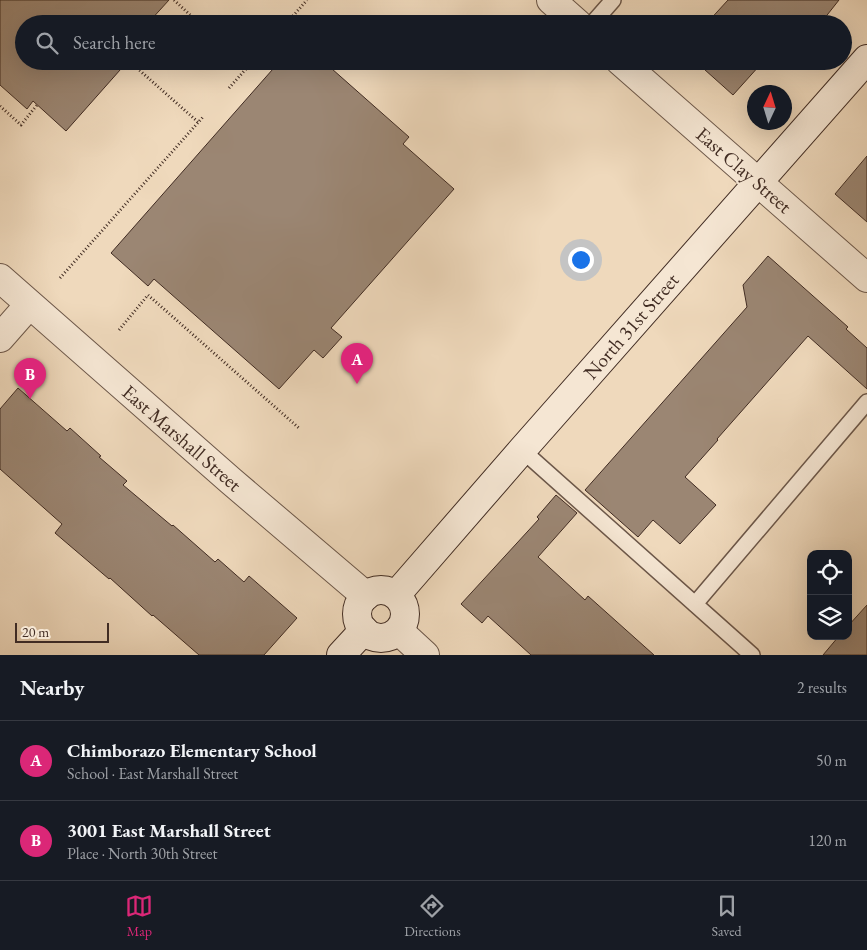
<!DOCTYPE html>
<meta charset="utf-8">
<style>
body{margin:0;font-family:"EB Garamond",serif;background:#242831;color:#f1f3f6}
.controls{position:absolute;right:15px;bottom:15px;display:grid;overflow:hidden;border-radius:10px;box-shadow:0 5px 20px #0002}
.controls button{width:45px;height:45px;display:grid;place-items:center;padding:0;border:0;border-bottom:1px solid #363941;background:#171b24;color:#f1f3f6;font:25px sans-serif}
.compass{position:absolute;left:747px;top:85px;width:45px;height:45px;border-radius:50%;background:#171b24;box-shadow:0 5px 20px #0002;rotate:4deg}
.scale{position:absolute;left:15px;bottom:12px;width:94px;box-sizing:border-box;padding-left:5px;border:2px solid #412c23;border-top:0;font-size:14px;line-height:18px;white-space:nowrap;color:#412c23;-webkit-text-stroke:4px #f5e6d3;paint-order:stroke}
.you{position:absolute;left:580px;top:259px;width:18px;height:18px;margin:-12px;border:4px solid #fff;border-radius:50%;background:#1a73e8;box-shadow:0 0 0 8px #1a73e833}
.badge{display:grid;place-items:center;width:32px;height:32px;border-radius:50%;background:#db2777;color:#fff;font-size:16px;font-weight:700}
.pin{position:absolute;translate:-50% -41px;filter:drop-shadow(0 1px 2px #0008)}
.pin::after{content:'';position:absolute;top:26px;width:18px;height:15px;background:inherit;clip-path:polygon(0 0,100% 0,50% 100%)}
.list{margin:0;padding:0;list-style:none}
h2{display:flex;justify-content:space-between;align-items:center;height:65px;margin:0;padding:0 20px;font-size:21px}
h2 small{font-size:16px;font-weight:400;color:#9ea1a6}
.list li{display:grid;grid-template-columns:32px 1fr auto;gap:15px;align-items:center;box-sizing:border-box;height:80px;padding:0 20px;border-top:1px solid #363941}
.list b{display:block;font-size:19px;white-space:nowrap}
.list p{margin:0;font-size:16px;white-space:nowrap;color:#9ea1a6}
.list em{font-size:16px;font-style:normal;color:#9ea1a6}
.icon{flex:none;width:28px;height:28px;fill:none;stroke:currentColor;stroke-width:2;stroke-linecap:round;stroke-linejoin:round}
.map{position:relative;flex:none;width:867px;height:655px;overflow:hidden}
.search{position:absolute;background:#171b24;box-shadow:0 5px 20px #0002;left:15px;right:15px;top:15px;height:55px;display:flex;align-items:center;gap:12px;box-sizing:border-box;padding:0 18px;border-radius:28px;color:#9ea1a6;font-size:19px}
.sheet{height:225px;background:#171b24}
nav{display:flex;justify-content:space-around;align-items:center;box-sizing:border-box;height:70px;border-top:1px solid #363941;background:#171b24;font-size:14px;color:#9ea1a6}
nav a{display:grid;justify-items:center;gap:2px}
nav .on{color:#db2777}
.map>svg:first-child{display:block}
.building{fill:#9b8673;stroke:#412c23}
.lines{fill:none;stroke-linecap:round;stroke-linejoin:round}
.lane-casing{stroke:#6c5749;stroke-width:18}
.street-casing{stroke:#6c5749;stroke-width:30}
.secondary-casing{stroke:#412c23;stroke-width:30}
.path{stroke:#412c23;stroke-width:3;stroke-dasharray:1 2.5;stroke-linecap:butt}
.lane{stroke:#f5e6d3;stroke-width:15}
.street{stroke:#f5e6d3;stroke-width:28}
.secondary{stroke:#f5e6d3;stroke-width:28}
.labels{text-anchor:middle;stroke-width:4.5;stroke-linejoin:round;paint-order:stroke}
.street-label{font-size:20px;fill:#412c23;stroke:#f5e6d3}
</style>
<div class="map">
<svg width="867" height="655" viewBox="0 0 867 655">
<rect width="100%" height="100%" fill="#efd9bc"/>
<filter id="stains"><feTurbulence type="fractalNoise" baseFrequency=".004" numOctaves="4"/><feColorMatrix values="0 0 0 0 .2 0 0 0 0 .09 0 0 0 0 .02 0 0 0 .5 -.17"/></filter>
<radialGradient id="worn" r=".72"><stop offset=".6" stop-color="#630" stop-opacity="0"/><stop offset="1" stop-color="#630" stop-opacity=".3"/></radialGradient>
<!-- building -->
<g class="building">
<path d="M0 0H169L149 22 151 24H24V61H128L66 131 33 101 27 109 0 85Z"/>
<path d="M728 0H839L820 24H706Z"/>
<path d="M280 61H323L409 137 403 144 454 189 331 328 342 337 323 358 314 350 279 389 154 279 148 286 111 253Z"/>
<path d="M695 61H756L760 65 733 95Z"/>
<path d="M867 156V222L835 194Z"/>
<path d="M768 256 848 327 846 329 867 348V389L808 336 717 439 718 440 685 477 716 505 680 544 653 520 638 537 585 490 747 307 743 285Z"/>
<path d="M18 388 67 431 70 428 101 456 99 457 127 481 123 485 172 526 173 525 215 562 218 559 244 582 249 576 297 618 264 655H199L153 615 152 616 110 578 109 579 55 533 62 524 0 469V409Z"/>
<path d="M556 495 577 513 538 557 585 600 588 596 654 655H531L488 616 482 623 461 604 539 519 537 517Z"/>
<path d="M867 605V655H823L839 636H848V626Z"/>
</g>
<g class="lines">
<defs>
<g id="lane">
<path d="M592 24 613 0"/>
<path d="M522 450 752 655"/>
<path d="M695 604 867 402"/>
</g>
<g id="street">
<path d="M551 0 578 24"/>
<path d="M620 61 867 278"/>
<path d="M0 278 231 481 366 596"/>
<path d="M0 338 29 305"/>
<path d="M399 631 425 655"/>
</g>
<g id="secondary">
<circle cx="381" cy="614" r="24"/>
<path d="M396 595 522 450 867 59"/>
<path d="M341 655 364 630"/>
</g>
</defs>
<!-- lane casing -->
<use href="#lane" class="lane-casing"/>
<!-- street casing -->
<use href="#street" class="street-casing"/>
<!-- secondary casing -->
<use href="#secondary" class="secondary-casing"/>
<!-- path -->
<g class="path">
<path d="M174 0 200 24"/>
<path d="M286 24 307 0"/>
<path d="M129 61 198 122"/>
<path d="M242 61 248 67"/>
<path d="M229 88 253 61"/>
<path d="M0 106 21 125 37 105"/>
<path d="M60 278 203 117"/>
<path d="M119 330 148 295 300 429"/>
</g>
<!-- lane -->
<use href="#lane" class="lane"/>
<!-- street -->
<use href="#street" class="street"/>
<!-- secondary -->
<use href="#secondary" class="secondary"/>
</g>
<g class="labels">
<!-- street labels -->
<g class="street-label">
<text transform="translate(744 170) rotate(41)" y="7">East Clay Street</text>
<text transform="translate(631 326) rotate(-49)" y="7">North 31st Street</text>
<text transform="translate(182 438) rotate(41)" y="7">East Marshall Street</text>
</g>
</g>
<rect width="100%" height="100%" filter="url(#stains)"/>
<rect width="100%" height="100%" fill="url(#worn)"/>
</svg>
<div class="controls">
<button><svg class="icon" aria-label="locate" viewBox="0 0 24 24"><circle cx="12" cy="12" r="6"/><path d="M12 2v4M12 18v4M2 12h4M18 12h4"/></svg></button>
<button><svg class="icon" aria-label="layers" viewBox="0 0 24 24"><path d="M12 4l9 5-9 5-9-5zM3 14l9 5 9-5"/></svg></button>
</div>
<svg class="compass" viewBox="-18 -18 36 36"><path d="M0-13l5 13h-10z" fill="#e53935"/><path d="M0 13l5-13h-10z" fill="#9ea1a6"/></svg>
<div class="scale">20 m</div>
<div class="you"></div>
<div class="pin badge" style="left:357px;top:384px">A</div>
<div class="pin badge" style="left:30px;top:399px">B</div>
<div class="search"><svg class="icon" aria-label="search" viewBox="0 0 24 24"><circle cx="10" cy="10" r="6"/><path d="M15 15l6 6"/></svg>Search here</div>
</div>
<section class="sheet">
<h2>Nearby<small>2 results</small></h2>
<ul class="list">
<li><span class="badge">A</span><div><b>Chimborazo Elementary School</b><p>School · East Marshall Street</p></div><em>50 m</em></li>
<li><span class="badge">B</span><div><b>3001 East Marshall Street</b><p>Place · North 30th Street</p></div><em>120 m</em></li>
</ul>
</section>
<nav>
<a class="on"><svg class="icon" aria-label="map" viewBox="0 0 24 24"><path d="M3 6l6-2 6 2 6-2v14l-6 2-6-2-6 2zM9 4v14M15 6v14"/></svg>Map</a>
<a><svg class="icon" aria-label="directions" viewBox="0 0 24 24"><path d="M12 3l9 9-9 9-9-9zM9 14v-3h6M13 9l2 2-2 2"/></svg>Directions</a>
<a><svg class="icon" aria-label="saved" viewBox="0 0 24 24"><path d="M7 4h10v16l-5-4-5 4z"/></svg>Saved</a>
</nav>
